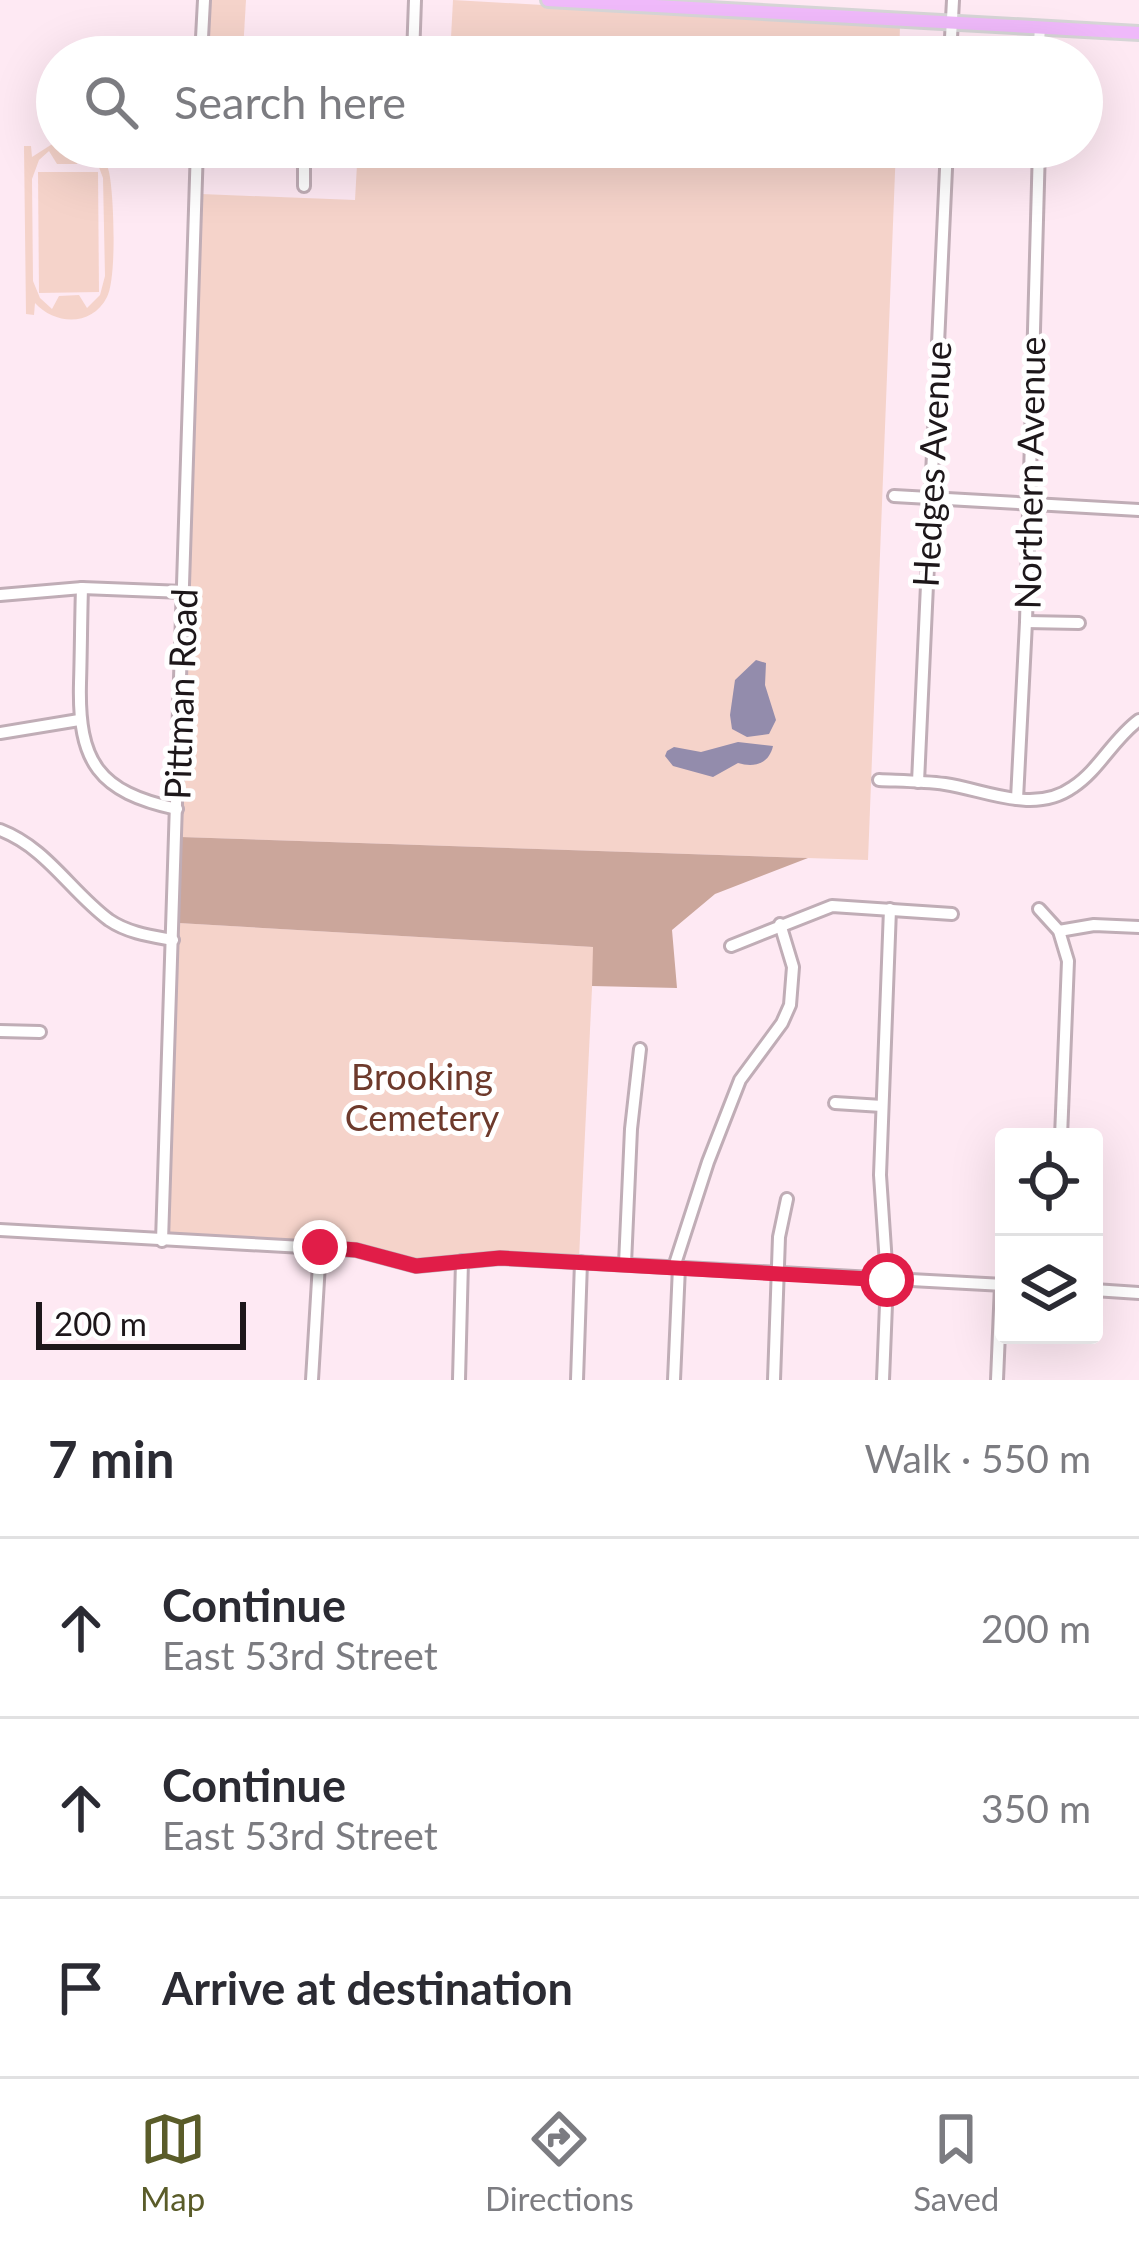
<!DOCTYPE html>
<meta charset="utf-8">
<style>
body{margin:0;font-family:Lato,sans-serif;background:#f7f7f7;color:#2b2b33}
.controls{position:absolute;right:36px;bottom:36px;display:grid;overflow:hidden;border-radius:12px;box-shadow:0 12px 48px #0002}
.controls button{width:108px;height:108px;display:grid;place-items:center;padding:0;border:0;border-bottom:3px solid #e1e1e2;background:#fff;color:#2b2b33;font:60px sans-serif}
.scale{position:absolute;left:36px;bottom:30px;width:210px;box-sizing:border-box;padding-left:12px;border:6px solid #1d171a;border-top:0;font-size:33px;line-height:42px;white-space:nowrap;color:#1d171a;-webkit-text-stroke:9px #fff;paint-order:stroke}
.stop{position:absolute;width:36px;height:36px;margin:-27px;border:9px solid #e11d48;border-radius:50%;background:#fff}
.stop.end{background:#e11d48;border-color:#fff;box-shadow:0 3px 12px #0008}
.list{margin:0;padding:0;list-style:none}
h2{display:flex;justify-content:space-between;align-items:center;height:156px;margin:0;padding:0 48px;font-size:51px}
h2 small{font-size:39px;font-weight:400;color:#7c7c81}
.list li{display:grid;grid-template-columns:78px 1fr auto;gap:36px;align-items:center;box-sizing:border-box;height:180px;padding:0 48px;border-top:3px solid #e1e1e2}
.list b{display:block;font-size:45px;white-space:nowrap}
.list p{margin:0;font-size:39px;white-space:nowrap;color:#7c7c81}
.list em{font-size:39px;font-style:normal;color:#7c7c81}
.icon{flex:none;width:66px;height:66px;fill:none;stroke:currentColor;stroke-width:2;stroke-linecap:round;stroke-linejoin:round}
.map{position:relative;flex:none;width:1139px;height:1380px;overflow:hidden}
.search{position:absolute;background:#fff;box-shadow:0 12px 48px #0002;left:36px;right:36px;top:36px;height:132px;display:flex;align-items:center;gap:30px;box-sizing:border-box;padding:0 42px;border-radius:66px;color:#7c7c81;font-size:45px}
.sheet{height:696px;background:#fff}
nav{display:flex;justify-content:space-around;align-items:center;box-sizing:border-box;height:168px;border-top:3px solid #e1e1e2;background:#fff;font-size:33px;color:#7c7c81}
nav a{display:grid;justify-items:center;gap:6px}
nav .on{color:#5a5c29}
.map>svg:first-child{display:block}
.green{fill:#f5d3ca;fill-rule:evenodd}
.forest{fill:#cba69b}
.water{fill:#938cac}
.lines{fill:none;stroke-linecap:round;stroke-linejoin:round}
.minor-casing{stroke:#c0adb6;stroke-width:16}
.major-casing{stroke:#d6d5d6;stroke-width:18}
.minor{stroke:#fff;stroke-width:10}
.major{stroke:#efb9fa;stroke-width:12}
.route{stroke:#e11d48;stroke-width:15}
.labels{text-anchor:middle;stroke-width:10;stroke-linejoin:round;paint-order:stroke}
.street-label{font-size:36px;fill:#1d171a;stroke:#fff}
.park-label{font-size:36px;fill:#6e3a2c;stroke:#fff}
</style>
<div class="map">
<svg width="1139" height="1380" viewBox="0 0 1139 1380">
<rect width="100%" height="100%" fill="#fee9f3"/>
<!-- green -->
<g class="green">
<path d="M209 0H246L243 51 207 48Z"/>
<path d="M453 0 900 25 899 57H450Z"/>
<path d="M57 141V147L94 149C101 156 107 162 109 172 114 194 117 278 107 297 92 327 55 325 35 303L34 315 26 314 24 146H31L32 157ZM85 150 97 162 103 178 105 276 100 295 87 308 79 295 59 296 52 309 40 298 33 281 32 179 39 160 49 151 57 164H77Z"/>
<path d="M358 147H896L868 860 181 837 201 194 355 200Z"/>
<path d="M38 172H98L99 292 39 293Z"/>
<path d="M178 923 594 947 579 1258 420 1262 168 1234V1125Z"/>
</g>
<!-- forest -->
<path class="forest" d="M181 837 808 858 715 894 672 930 677 988 592 986 593 947 178 923Z"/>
<!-- water -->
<g class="water">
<path d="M756 660 766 663 765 685 776 720 769 734 747 737 732 729 730 715 735 680Z"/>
<path d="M738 742 773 746C769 764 754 768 738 763L713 777 673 766 665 756 667 751 674 747 701 752Z"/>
</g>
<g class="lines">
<defs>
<g id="minor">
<path d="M201 57 204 0"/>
<path d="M413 57 415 0"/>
<path d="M950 57 953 0"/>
<path d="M1038 57 1040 27"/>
<path d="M304 186V147"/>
<path d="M894 496 1139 510"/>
<path d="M82 588C81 619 81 651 80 683 78 762 98 792 177 809"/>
<path d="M0 595 82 588 184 592"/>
<path d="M1026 622 1079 623"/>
<path d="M0 733 79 720"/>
<path d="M879 780C901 781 923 781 945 784 986 790 1034 815 1073 787 1099 770 1113 739 1139 720"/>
<path d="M918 782 947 147"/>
<path d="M1017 799 1026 622 1039 147"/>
<path d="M0 830C47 848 70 891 109 920 128 933 151 936 173 940"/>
<path d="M1039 909 1059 931 1068 961 1061 1137"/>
<path d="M1059 931 1094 925 1139 927"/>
<path d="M731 946 832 906 952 914"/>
<path d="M0 1031 40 1032"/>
<path d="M835 1103 882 1106"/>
<path d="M0 1230 356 1250 416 1266 500 1258 1004 1285"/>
<path d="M162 1241 197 147"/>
<path d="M625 1264 631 1129 640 1049"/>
<path d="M674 1267 708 1162 740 1080 782 1023 790 1005 793 967 780 924"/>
<path d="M1094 1290 1139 1293"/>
<path d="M312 1380 320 1247"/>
<path d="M459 1380 462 1261"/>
<path d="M577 1380 581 1262"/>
<path d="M674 1380 679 1267"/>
<path d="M774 1380 779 1237 787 1199"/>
<path d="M883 1380 887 1279 880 1175 890 909"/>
<path d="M997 1380 1001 1285"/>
</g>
<path id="major" d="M548 0 1139 33"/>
</defs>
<!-- minor casing -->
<use href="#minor" class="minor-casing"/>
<!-- major casing -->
<use href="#major" class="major-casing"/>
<!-- minor -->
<use href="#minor" class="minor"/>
<!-- major -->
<use href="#major" class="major"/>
</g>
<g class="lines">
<!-- route -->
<path class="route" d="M320 1247 356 1250 416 1266 500 1258 887 1280"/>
</g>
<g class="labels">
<!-- street labels -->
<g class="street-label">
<text transform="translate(932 464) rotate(-87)" y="13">Hedges Avenue</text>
<text transform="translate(1030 473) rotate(-89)" y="13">Northern Avenue</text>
<text transform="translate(181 694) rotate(-88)" y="13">Pittman Road</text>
</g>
<!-- park labels -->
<g class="park-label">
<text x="422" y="1090">Brooking<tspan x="422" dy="41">Cemetery</tspan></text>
</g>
</g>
</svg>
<div class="controls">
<button><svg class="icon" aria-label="locate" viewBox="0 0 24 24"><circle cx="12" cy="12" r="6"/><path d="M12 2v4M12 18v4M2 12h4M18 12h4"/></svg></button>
<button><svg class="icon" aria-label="layers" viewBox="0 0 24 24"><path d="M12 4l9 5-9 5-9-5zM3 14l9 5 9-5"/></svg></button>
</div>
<div class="scale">200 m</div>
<div class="stop" style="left:887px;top:1280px"></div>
<div class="stop end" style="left:320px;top:1247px"></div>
<div class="search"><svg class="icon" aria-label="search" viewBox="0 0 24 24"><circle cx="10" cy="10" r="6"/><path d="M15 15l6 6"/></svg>Search here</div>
</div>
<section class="sheet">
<h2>7 min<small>Walk · 550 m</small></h2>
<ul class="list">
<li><svg class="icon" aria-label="ahead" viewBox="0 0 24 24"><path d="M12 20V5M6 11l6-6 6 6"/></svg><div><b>Continue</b><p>East 53rd Street</p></div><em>200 m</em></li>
<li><svg class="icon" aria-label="ahead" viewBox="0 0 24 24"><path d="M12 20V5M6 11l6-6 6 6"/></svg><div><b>Continue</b><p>East 53rd Street</p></div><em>350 m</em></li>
<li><svg class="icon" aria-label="arrive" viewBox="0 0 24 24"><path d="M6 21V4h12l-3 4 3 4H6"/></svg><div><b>Arrive at destination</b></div></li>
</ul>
</section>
<nav>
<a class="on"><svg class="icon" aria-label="map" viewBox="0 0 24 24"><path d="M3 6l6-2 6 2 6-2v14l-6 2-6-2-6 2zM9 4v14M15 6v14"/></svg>Map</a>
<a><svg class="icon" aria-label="directions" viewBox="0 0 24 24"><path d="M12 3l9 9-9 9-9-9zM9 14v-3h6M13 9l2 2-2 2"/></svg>Directions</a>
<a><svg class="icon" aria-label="saved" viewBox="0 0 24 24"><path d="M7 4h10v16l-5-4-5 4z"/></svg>Saved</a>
</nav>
